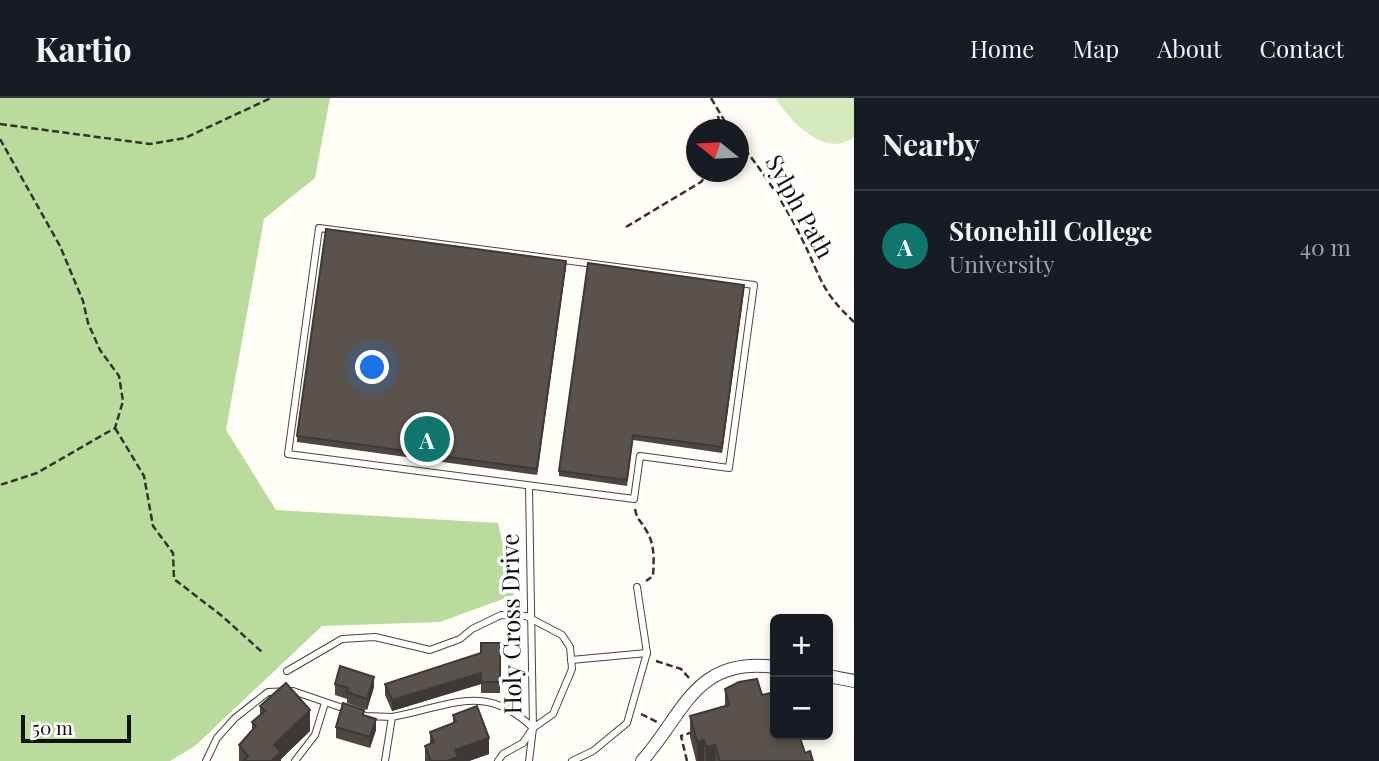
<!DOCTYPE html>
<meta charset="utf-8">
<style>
body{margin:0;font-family:"Playfair Display",serif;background:#20242c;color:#f1f3f6}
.controls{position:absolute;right:21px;bottom:21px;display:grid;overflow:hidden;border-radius:10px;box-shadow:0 4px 10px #0003}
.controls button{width:63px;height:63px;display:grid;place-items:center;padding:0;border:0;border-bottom:2px solid #363941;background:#171b24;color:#f1f3f6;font:35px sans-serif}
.compass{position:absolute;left:686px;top:21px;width:63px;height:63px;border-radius:50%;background:#171b24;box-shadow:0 4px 10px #0003;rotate:288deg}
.scale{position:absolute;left:21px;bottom:18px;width:110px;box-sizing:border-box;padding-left:7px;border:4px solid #111;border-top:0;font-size:19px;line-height:24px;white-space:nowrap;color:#111;-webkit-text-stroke:5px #fff;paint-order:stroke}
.you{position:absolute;left:373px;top:270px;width:24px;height:24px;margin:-18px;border:5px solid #fff;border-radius:50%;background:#1a73e8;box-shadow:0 0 0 10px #1a73e833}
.badge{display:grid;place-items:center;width:46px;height:46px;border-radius:50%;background:#0f766e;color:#fff;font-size:23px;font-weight:700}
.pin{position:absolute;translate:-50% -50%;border:4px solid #fff;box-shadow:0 2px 7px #0006}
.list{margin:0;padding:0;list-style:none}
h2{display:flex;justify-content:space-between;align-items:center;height:91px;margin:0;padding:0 28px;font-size:30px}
h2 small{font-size:23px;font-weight:400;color:#9ea1a6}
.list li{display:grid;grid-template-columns:46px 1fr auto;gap:21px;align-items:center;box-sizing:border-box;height:112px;padding:0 28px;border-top:2px solid #363941}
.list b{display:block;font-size:26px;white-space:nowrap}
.list p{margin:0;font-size:23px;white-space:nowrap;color:#9ea1a6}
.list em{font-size:23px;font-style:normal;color:#9ea1a6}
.map{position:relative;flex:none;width:854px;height:663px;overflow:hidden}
header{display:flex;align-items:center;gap:42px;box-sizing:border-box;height:98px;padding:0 35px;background:#171b24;border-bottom:2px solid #363941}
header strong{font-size:33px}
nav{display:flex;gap:38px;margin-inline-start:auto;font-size:24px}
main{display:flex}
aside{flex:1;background:#171b24}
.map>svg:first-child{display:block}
.green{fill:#d5ebbd}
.forest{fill:#b9dc9c}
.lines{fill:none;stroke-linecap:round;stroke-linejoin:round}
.lane-casing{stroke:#444;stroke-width:8}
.street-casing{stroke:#444;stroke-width:14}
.path{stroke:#333;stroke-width:2.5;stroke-dasharray:7 3.5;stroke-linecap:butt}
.lane{stroke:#fff;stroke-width:6}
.street{stroke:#fff;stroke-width:12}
.wall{fill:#4d4742}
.shaded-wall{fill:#3f3936}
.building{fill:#5a524d;stroke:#3f3936;stroke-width:2}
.labels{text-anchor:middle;stroke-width:7;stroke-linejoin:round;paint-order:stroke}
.street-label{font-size:24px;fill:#111;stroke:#fff}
</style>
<header>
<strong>Kartio</strong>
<nav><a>Home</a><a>Map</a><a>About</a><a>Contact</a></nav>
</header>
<main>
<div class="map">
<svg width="854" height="663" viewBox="0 0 854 663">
<rect width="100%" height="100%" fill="#fffdf5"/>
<!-- green -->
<path class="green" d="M775 0H854V39C825 62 790 22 775 0Z"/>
<!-- forest -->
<path class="forest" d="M0 0H330L315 80 264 121 226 332 276 412 498 425 514 497 440 524 322 528 195 648 170 663H0Z"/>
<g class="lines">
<defs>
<g id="lane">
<path d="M319 130 754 187 729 370 640 358 634 401 288 356Z"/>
<path d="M571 562 647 555"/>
<path d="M287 573 342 541 375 539 430 552 460 541 472 531 501 517 526 518 562 537 570 549 572 571 553 616 533 630 523 645 503 656 498 663"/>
<path d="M206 663 217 640 235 620 268 594 293 593 366 618 392 619"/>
<path d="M295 663 315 637 325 605"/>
<path d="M385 663 392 619C448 609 485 583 533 630"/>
<path d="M529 663 533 630 529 388"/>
<path d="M572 663 593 653 627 625 647 555 637 489"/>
</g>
<g id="street">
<path d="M828 578 854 583"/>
<path d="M642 663C684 616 695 558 775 569"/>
</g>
</defs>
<!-- lane casing -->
<use href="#lane" class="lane-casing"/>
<!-- street casing -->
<use href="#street" class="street-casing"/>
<!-- path -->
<g class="path">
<path d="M711 0 730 32"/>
<path d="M718 18 721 32"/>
<path d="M0 26 150 46 185 40 271 0"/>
<path d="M0 41 60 148 83 203 88 225 100 252 119 278 123 303 115 330 37 375 0 387"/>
<path d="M738 43C763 73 786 108 803 143 822 182 821 193 854 224"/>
<path d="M626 129 701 84 709 74"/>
<path d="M115 330 144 378 153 428 173 455 174 481 222 518 262 554"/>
<path d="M635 411C637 422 641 423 646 432 655 446 654 462 653 478L646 483"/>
<path d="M656 563 681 571 689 580"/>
<path d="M641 616 657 624"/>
<path d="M687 663 681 638 693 634"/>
</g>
<!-- lane -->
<use href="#lane" class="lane"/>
<!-- street -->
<use href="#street" class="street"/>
</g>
<!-- wall -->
<g class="wall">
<path d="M566 168 537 377 297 344V338Z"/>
<path d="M744 192 722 355 633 342 627 388 559 378V373Z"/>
<path d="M500 545V595H481V586L392 613 385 597V586L481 555Z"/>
<path d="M335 586 374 589 367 612 347 605V601L335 597Z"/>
<path d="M725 591 762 597 805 655 813 663H696L690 639V618L725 609Z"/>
<path d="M260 608 310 633 281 661V663H239V647L252 632V624L260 618Z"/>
<path d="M453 617 489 656 469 663H425V648L430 646V634L453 625Z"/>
<path d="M364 618 376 632 370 650 336 640V629Z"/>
</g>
<!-- shaded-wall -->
<g class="shaded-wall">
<path d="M566 163V168L537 377V371Z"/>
<path d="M744 187V192L722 355V349Z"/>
<path d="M481 575V586L392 613V602Z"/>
<path d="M374 579V589L367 612V601Z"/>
<path d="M310 612V633L281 661V663H271L274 647Z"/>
<path d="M376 621V632L370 650V639Z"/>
<path d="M489 640V656L469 663H447L455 652Z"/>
<path d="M704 642V663H697V644Z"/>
<path d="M715 647V663H706V649Z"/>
</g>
<!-- building -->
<g class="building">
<path d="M326 131 566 163 537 371 297 338Z"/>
<path d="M588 165 744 187 722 349 633 337 627 382 559 373Z"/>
<path d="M481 545H500V584H481V575L392 602 385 586 481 555Z"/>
<path d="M340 568 374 579 367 601 347 594 348 590 335 586Z"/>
<path d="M757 581 762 597 775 594V637H799L805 655 810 653 813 663H720L715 647 706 649 704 642 697 644 690 618 729 607 725 591 739 584Z"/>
<path d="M286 585 310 612 274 647 281 654 271 663H243L248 658 239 647 256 628 252 624 265 613 260 608Z"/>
<path d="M343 605 364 612 363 617 376 621 370 639 336 629Z"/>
<path d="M477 608 489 640 455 652 458 659 447 663H431L425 648 434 644 430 634 456 624 453 617Z"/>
</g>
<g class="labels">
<!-- street labels -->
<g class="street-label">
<text transform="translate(799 109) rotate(61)" y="8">Sylph Path</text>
<text transform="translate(512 526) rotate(-91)" y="8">Holy Cross Drive</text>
</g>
</g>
</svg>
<div class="controls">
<button>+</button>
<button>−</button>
</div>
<svg class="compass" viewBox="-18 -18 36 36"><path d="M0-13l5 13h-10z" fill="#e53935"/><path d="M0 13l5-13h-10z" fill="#9ea1a6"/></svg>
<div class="scale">50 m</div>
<div class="you"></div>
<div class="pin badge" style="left:427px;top:341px">A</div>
</div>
<aside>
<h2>Nearby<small></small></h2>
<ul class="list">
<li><span class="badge">A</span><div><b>Stonehill College</b><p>University</p></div><em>40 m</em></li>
</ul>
</aside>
</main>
